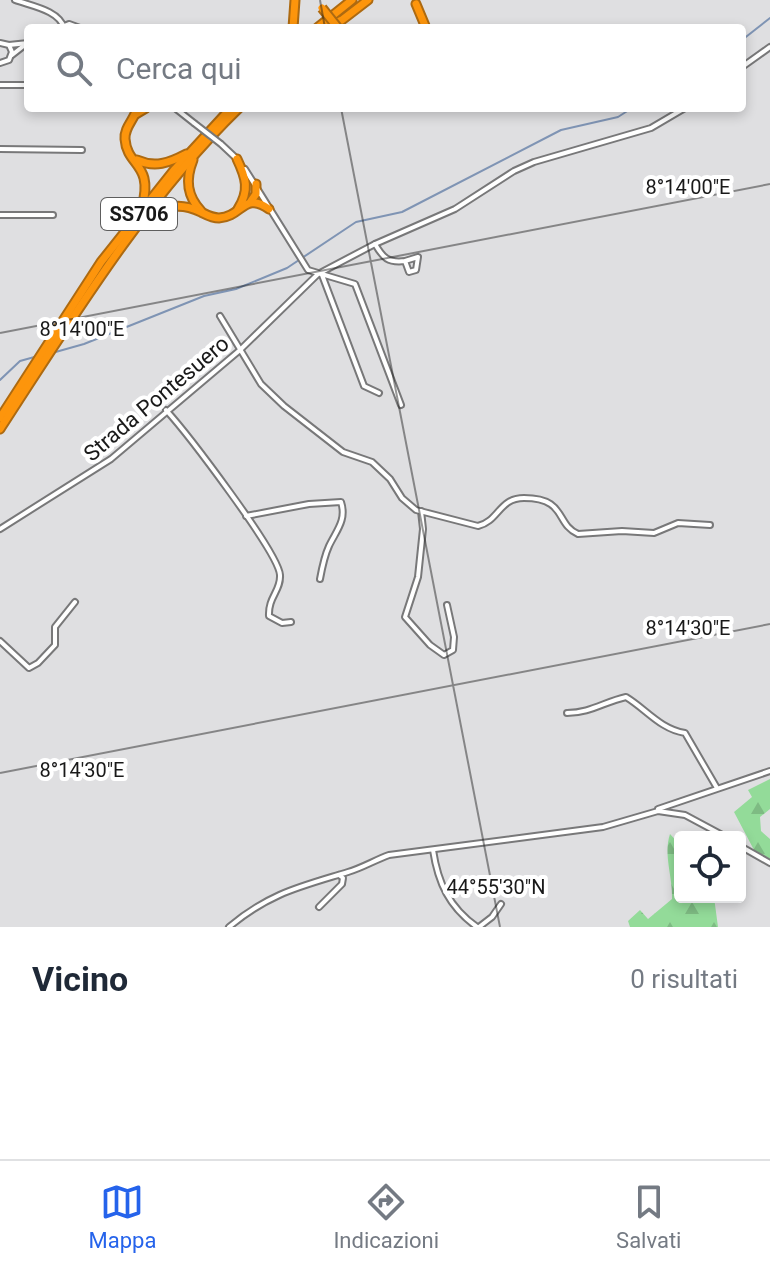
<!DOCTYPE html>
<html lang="it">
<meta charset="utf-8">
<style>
body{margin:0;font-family:Roboto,sans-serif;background:#f6f6f7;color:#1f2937}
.controls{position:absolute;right:24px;bottom:24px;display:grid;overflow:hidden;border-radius:8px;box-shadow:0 4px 12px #0003}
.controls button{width:72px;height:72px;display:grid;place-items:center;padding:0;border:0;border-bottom:2px solid #e0e1e3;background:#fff;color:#1f2937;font:40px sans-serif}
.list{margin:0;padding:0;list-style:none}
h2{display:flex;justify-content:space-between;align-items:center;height:104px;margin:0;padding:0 32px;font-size:34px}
h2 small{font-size:26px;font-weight:400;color:#747a83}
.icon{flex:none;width:44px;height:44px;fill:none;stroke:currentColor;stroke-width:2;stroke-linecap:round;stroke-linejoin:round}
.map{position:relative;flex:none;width:770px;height:927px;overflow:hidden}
.search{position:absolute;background:#fff;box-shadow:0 4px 12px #0003;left:24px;right:24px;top:24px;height:88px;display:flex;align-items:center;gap:20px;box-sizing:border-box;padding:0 28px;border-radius:8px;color:#747a83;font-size:30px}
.sheet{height:232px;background:#fff}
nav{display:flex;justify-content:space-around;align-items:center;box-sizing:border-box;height:112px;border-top:2px solid #e0e1e3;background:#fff;font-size:22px;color:#747a83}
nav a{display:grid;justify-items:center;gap:4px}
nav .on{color:#2563eb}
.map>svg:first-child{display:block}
.forest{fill:url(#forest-firs)}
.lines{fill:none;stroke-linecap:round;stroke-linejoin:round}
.stream{stroke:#7f94b4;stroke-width:2}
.minor-casing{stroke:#787879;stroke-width:8}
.highway-casing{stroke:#ad6a11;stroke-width:11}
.minor{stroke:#fff;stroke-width:4}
.highway{stroke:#fd950c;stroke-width:7}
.minor-bridge-casing{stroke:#787879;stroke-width:8;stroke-linecap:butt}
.highway-bridge-casing{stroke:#ad6a11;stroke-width:11;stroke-linecap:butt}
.minor-bridge{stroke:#fff;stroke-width:4}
.highway-bridge{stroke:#fd950c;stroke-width:7}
.ticks{fill:none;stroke:#191919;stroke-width:2;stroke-opacity:0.45}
.labels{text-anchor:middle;stroke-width:8;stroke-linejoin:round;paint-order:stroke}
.shield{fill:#fff;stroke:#5e5e5e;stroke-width:2}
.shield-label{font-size:20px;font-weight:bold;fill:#191919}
.street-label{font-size:22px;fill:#191919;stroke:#fff}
.ticks-label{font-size:20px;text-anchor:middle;fill:#191919;stroke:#fff;stroke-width:8;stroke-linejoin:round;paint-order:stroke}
</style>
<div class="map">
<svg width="770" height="927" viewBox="0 0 770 927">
<defs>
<pattern id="forest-firs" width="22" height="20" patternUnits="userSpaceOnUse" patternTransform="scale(2)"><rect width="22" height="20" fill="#93db99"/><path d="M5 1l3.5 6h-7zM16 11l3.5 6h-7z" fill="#7ebb83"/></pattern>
</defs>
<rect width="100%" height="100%" fill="#dfdfe1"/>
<!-- forest -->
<g class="forest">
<path d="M770 779V809L760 817 761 831 770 839V859L754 850 734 812 752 797 748 790Z"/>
<path d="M670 834 680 845V897H714L718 927H630L628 921 640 910 648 919 672 899C673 877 663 855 670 834Z"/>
</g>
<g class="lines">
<!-- stream -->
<g class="stream">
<path d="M742 40 770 18"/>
<path d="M52 353 84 344 204 296 236 289 287 268 356 222 402 212 561 130 618 117 632 108"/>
<path d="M0 380 20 361 38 356"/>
</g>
<defs>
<g id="minor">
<path d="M15 0C31 6 59 10 64 28"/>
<path d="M64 26 69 24 80 28"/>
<path d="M0 43 9 45 12 52 9 60 0 63"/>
<path d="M9 45 28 43"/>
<path d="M12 55 26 44"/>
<path d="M742 67 770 47"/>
<path d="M0 85H28"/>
<path d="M175 108 194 123"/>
<path d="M221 144 237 159"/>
<path d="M0 149 82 150"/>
<path d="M245 169 308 270 355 284 401 405"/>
<path d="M0 215H53"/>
<path d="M375 244C383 258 388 263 405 261L409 272 416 270 418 257 405 261"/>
<path d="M322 275 364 386 379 393"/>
<path d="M220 316 261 384 284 406 343 452 372 462 390 479 402 498 416 510 478 526C499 521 499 498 524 498 567 498 555 524 578 534L622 531 654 533 678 523 710 525"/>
<path d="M166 410C186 432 279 553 280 575 281 591 268 597 269 616L282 623 291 622"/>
<path d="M421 511 423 529 418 577 405 617 430 645 444 655 453 650 454 637 447 605"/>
<path d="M246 516 309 504 341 502C347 520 336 531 329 546 324 557 322 568 320 579"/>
<path d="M0 529 111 459 240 350 318 274 375 244 455 209 514 171 534 162 651 128 685 108"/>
<path d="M0 641 29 668 38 663 55 645V627L75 602"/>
<path d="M567 713C590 713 604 702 626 697 646 709 660 729 685 733L717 788"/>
<path d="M658 809 770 771"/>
<path d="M740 846 770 863"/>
<path d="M433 850C438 883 449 907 477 927"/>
<path d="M319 907 342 884 343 878 339 875"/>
<path d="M229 927C270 893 299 887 348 872 362 868 375 860 389 855L603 827 658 811 685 815 726 837"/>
<path d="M479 927 492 917 501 904"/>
</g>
<g id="highway">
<path d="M416 4 426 28"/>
<path d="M293 28 295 0"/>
<path d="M317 28 352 0"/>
<path d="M325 28 342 20 368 0"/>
<path d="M137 108C135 119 124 127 125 139 127 167 154 163 142 207"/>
<path d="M136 114 146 108"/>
<path d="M237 159C246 178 250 190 238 209"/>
<path d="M137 160C155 168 169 163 186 154"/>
<path d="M193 160C185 180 187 196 201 211"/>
<path d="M251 201 256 194V184"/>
<path d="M147 217C168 206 179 202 201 212 207 215 212 218 219 218 242 217 244 191 269 209"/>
<path d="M0 418 101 262 175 169 231 108"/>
<path d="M0 429C71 320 145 199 239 108"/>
</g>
</defs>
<!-- minor casing -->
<use href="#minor" class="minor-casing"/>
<!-- highway casing -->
<use href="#highway" class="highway-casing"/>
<!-- minor -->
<use href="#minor" class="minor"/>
<!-- highway -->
<use href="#highway" class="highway"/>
<defs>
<path id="minor-bridge" d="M194 123 221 144"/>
<path id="highway-bridge" d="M322 8 338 28"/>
</defs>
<!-- minor-bridge casing -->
<use href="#minor-bridge" class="minor-bridge-casing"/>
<!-- highway-bridge casing -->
<use href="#highway-bridge" class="highway-bridge-casing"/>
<!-- minor-bridge -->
<use href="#minor-bridge" class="minor-bridge"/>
<!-- highway-bridge -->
<use href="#highway-bridge" class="highway-bridge"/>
</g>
<!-- ticks -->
<path class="ticks" d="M320 0 325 28M341 108 500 927M0 333 770 184M0 773 770 624"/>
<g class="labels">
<!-- shield labels -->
<rect class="shield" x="101" y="198" width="76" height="32" rx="6"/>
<g class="shield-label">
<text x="139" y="221">SS706</text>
</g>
<!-- street labels -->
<g class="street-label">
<text transform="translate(156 398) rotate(-40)" y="8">Strada Pontesuero</text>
</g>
</g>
<g class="ticks-label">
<text x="688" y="194">8°14'00"E</text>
<text x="82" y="336">8°14'00"E</text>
<text x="688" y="635">8°14'30"E</text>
<text x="82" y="777">8°14'30"E</text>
<text x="496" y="894">44°55'30"N</text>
</g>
</svg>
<div class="controls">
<button><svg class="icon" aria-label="locate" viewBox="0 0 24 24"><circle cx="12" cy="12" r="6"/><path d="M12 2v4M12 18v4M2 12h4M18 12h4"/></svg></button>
</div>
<div class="search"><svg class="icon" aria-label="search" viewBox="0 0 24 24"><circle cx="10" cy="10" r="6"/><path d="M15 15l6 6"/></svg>Cerca qui</div>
</div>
<section class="sheet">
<h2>Vicino<small>0 risultati</small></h2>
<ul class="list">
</ul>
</section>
<nav>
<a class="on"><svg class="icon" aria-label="map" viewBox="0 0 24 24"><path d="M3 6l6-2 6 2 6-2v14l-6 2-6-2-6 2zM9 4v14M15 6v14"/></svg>Mappa</a>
<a><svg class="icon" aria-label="directions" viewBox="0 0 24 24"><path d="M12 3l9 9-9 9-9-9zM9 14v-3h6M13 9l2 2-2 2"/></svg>Indicazioni</a>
<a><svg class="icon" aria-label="saved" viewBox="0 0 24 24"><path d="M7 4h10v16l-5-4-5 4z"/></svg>Salvati</a>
</nav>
